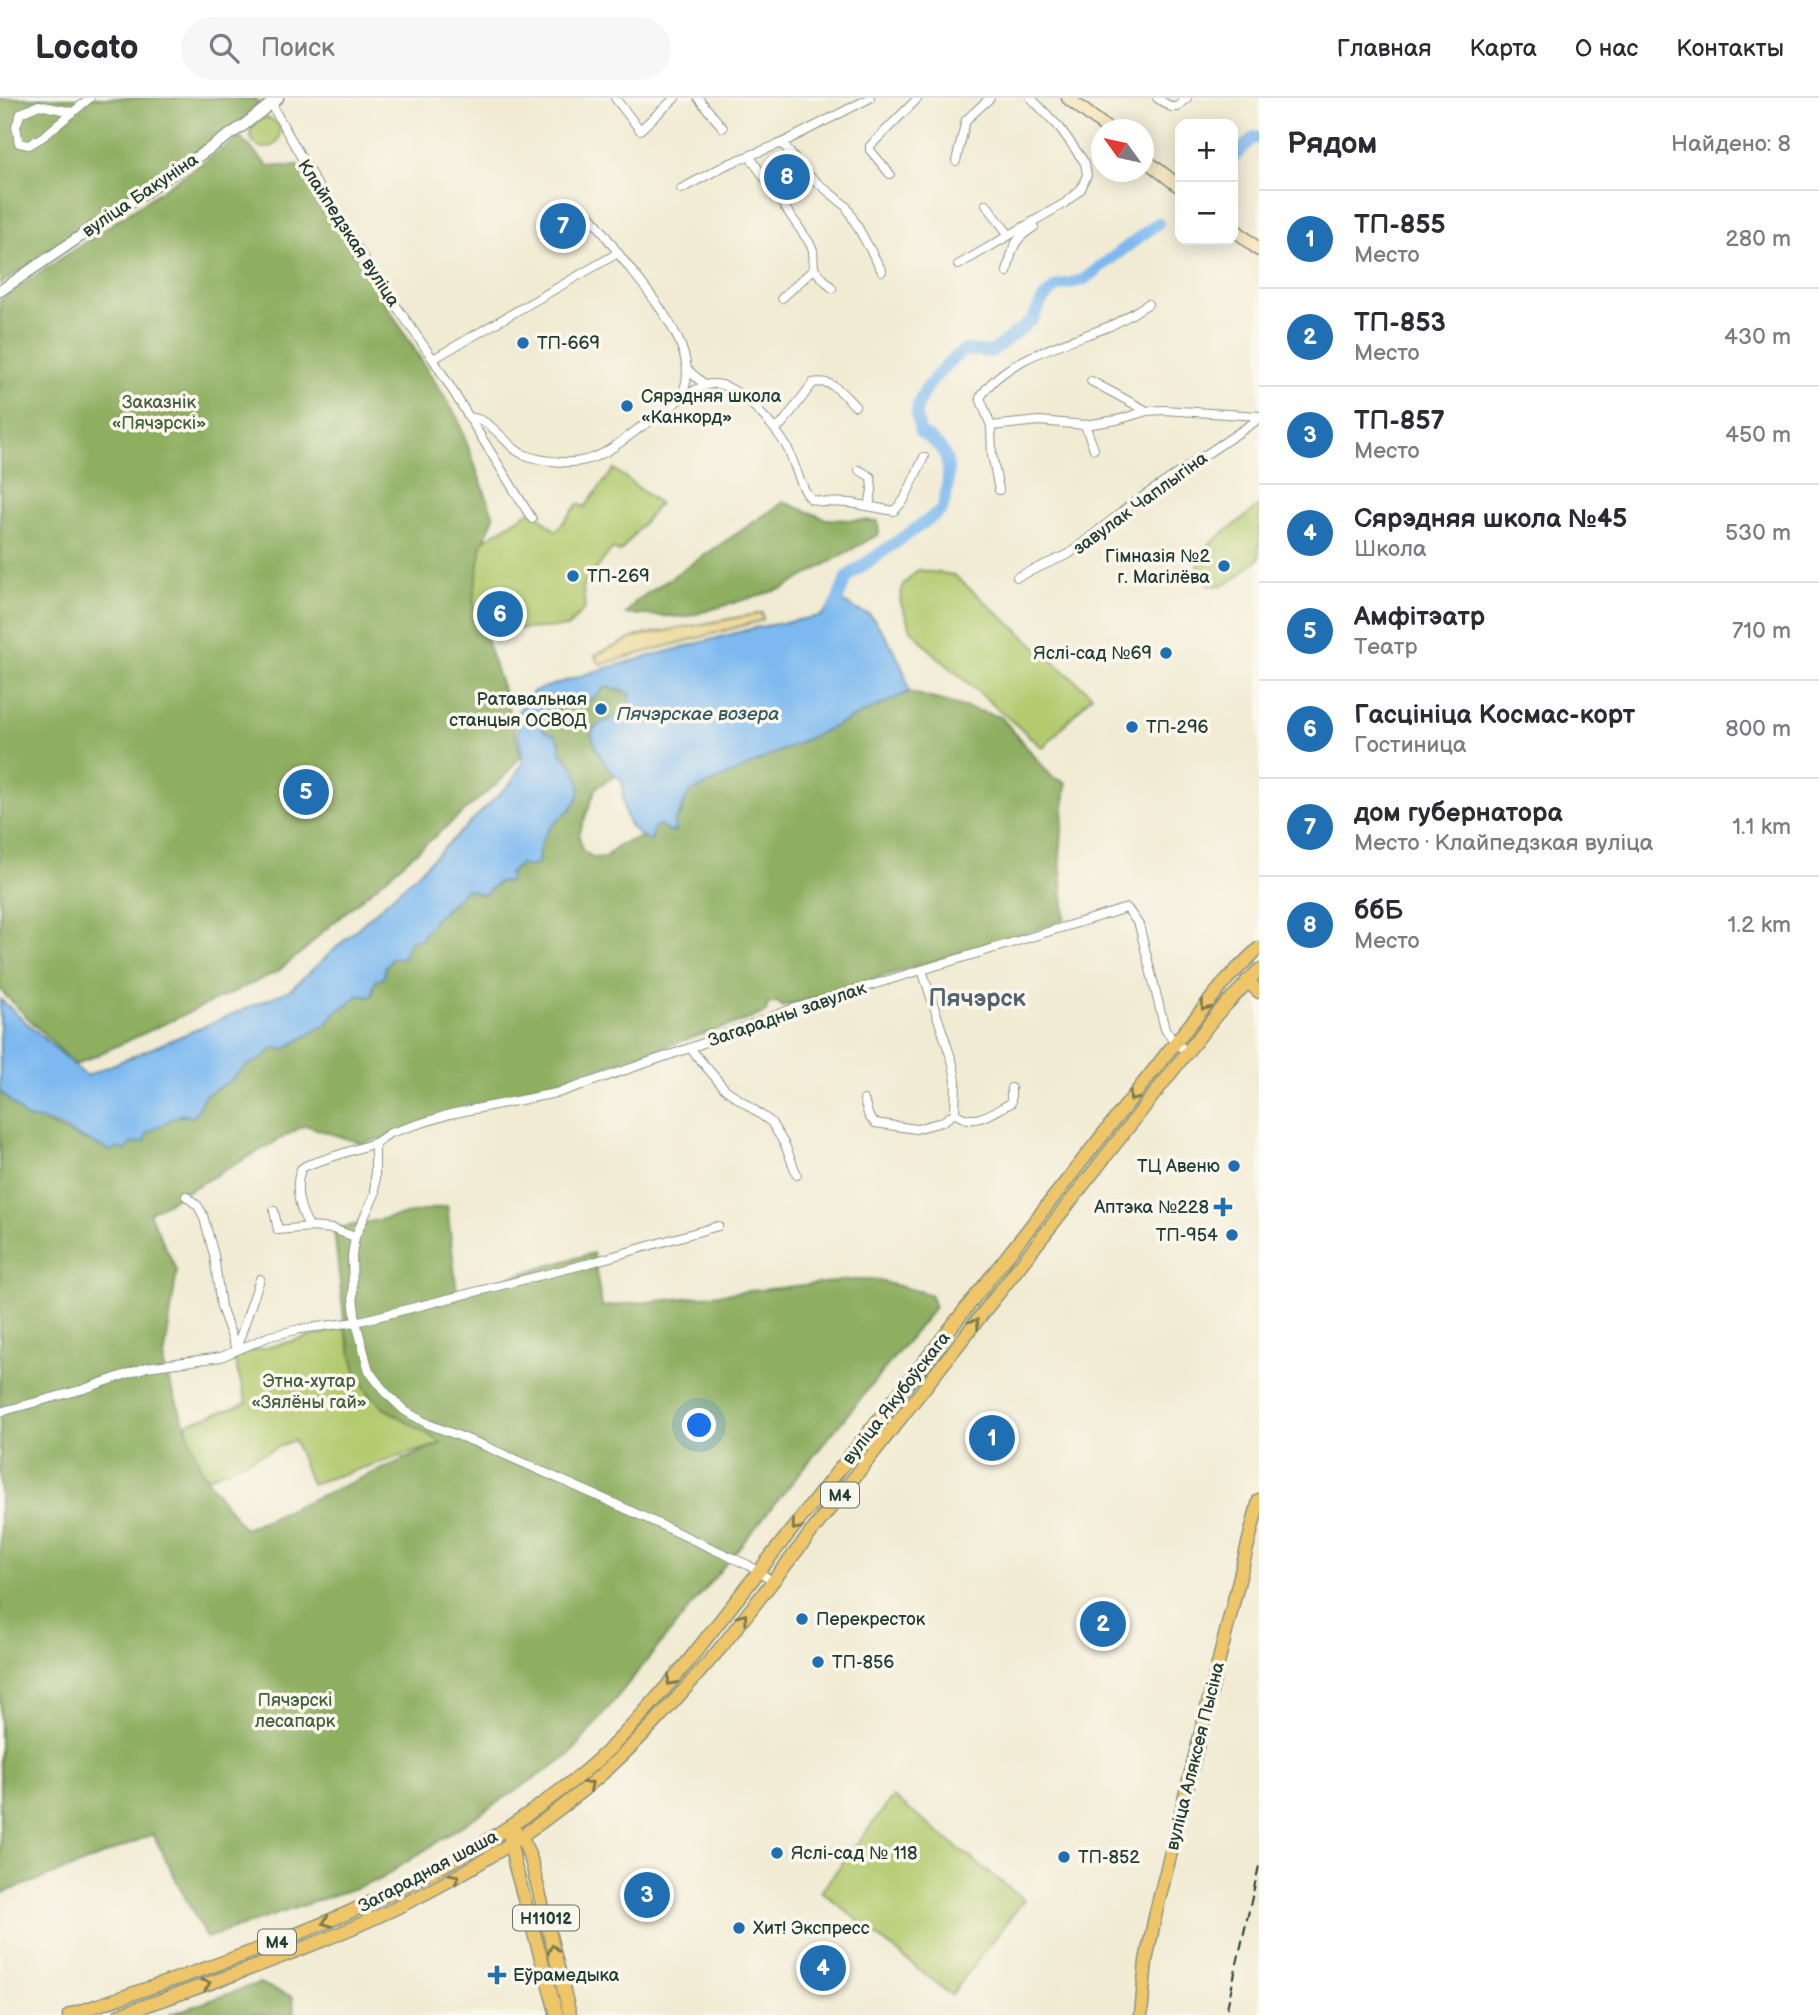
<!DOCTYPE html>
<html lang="ru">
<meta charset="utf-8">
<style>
body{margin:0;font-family:"Balsamiq Sans",sans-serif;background:#f7f7f7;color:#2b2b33}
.controls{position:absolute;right:21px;top:21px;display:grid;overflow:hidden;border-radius:14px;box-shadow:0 4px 18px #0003}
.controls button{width:63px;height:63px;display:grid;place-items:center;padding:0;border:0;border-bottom:2px solid #e1e1e2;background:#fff;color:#2b2b33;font:35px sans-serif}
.compass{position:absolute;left:1091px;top:21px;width:63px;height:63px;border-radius:50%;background:#fff;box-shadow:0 4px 18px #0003;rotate:303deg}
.you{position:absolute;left:700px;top:1328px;width:24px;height:24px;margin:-18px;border:5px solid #fff;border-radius:50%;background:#1a73e8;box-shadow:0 0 0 10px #1a73e833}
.badge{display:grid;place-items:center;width:46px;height:46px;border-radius:50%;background:#1f6fb2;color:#fff;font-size:23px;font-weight:700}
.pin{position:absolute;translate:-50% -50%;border:4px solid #fff;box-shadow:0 2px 7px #0006}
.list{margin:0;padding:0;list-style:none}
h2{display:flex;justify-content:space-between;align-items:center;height:91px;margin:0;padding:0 28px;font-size:30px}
h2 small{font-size:23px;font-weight:400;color:#7c7c81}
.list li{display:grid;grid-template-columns:46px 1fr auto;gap:21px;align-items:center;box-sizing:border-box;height:98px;padding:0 28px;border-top:2px solid #e1e1e2}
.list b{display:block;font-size:26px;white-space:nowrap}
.list p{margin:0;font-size:23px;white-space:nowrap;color:#7c7c81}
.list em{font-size:23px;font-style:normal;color:#7c7c81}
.icon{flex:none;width:38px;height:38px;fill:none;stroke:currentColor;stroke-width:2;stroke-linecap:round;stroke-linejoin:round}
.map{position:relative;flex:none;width:1259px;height:1917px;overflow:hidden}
header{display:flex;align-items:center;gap:42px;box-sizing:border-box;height:98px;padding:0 35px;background:#fff;border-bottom:2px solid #e1e1e2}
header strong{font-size:33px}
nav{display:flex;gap:38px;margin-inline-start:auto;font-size:24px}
.search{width:490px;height:63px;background:#f7f7f7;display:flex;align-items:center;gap:18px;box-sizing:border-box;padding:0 24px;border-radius:38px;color:#7c7c81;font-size:26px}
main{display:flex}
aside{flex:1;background:#fff}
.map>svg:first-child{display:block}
.green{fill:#b3ca6e;stroke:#698451;stroke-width:2}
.forest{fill:#8eae61;stroke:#56764a;stroke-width:2}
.sand{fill:#eeda9e;stroke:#868c69;stroke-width:2}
.water{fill:#7db9f0;stroke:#4e7b92;stroke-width:2}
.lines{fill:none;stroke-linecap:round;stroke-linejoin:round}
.river{stroke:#7db9f0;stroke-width:12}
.minor-casing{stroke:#889484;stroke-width:10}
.tertiary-casing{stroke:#889484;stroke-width:13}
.secondary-casing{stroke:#889484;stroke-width:15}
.primary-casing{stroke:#889484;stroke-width:15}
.minor{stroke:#fff;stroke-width:8}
.tertiary{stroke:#fff;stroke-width:10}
.secondary{stroke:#f8e8c3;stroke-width:12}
.primary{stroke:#eec569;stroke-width:12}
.rail{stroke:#1f3d34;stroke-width:2;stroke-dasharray:10 5;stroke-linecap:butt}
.oneway{stroke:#7c7a4c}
.poi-dot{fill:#1f6fb2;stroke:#fbf7ec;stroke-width:2.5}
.labels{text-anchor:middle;stroke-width:7;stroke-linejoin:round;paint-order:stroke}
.shield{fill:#fbf7ec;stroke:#61756b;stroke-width:2}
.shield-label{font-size:16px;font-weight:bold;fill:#1f3d34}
.street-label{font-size:18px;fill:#1f3d34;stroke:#fbf7ec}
.poi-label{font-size:18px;fill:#1f3d34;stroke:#fbf7ec;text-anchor:start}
.park-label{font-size:18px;fill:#446042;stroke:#fbf7ec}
.water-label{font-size:19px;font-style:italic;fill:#365c63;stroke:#fbf7ec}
.district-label{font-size:24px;font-weight:bold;fill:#546370;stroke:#fbf7ec}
</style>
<header>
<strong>Locato</strong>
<div class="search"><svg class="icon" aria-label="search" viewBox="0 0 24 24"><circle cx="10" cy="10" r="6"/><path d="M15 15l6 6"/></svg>Поиск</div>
<nav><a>Главная</a><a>Карта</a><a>О нас</a><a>Контакты</a></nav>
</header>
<main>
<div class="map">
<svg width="1259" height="1917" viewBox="0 0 1259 1917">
<rect width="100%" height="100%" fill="#fbf7ec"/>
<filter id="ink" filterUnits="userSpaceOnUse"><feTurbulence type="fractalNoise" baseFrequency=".0143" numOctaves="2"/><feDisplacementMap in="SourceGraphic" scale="14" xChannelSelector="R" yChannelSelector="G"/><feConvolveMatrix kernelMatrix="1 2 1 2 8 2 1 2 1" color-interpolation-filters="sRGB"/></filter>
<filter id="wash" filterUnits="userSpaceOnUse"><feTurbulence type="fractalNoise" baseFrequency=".00686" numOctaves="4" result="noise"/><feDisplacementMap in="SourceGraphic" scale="28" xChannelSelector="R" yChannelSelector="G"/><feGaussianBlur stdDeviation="1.57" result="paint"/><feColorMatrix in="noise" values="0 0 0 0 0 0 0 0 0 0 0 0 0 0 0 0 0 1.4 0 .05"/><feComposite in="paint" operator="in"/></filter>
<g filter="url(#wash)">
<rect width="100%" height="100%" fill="#f1ebd3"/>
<!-- green -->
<g class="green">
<circle cx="265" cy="35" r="15"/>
<path d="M614 371 659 406 620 454 612 451 583 488 585 510 568 529 474 533 451 463 532 412 556 433 578 406 585 409Z"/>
<path d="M1259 408V461C1249 468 1238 479 1227 485 1205 496 1191 469 1202 452Z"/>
<path d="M918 472 954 477 1092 597 1043 650 931 553 911 531 900 503 903 487Z"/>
<path d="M1021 1153 1023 1154 778 1466 776 1464Z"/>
<path d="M345 1230 357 1277 384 1310 443 1345 311 1386 294 1342 198 1384 186 1326 247 1305 233 1258Z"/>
<path d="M893 1699 1024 1802 951 1897 821 1793Z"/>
</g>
<!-- forest -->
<g class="forest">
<path d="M0 0H256L260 11 0 186Z"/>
<path d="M240 39 268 68H299L457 319 494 419 482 447 473 503 504 595 521 658 501 682 319 837 308 849 277 874 75 967 0 892V202Z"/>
<path d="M784 404 826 421 878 423 879 436 784 490 686 519 626 516 636 503Z"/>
<path d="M606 589 631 596C626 629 603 616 591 635L596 651 615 678 596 690 579 736 582 752 594 760 605 759 619 747 641 739 651 743 654 729 660 727 668 733 682 714 684 702 691 694 909 594 1001 619 1052 679 1066 685 1060 758 1065 821 1039 831 783 909 777 904 768 906 766 914 750 921 363 1046 305 1027 149 1115 177 1173 163 1267 202 1373 244 1431 442 1345 384 1310 367 1293 357 1277 345 1230 334 1131 447 1108 457 1194 593 1155 602 1209 850 1182H875L930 1196 935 1209 570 1657 379 1782 206 1840 153 1736 87 1764 0 1796V993C16 1012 88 1049 113 1049 123 1050 134 1044 145 1043L147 1035C163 1024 174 1014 194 1019L204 998 231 982 246 968 263 960 273 950 284 951 328 925 335 914 349 906 359 897 369 899 373 888 392 860H402L410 843 421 841 432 821 445 813 466 791 484 797 538 751 545 736 559 720 572 710 570 663 561 655 560 645 555 637 543 633C540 607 564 600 584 607Z"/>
<path d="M259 1885 293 1899 294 1917H169Z"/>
</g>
<!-- sand -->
<path class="sand" d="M762 515 763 522 602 566 597 563 595 557 638 538Z"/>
<!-- water -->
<path class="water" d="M839 503C852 505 851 513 869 516 885 534 906 569 909 594L691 694C683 703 682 714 674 724L675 734 668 733 660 727 654 729 651 743C621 731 624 709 622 682 605 672 597 653 591 635 602 616 627 627 631 596L621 592 606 589 584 607 573 603 564 608 558 605 557 614 546 615 542 624 543 632 555 637 560 645 561 655C577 669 589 694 570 711 562 719 554 725 547 734 540 743 538 754 538 765L529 769 520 766 509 776 510 784H498L484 797 466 791C449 810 433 819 421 841L410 843 402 860H392L385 870 384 880 377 882 373 888V896L369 899 359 897 349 906 335 914 328 925 284 951 273 950 263 960 246 968 231 982 204 998 194 1019 181 1016 147 1035 145 1044 132 1045 125 1053 116 1050 112 1053C85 1045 54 1019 27 1021L0 993V901L86 978 290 892 418 775 512 684 523 663 515 617 534 593 596 573 754 530 821 518 834 504Z"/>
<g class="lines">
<!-- river -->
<g class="river">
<path d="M1233 60 1254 39 1259 40"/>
<path d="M831 517C838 504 841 491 848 478L942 412C947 394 953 368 942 352 937 345 927 339 920 334 919 328 916 319 917 312 919 293 949 263 964 252L991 254 1032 222 1043 201 1057 188 1083 182 1158 125"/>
</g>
</g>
</g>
<g filter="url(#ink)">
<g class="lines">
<defs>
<g id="minor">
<path d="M272 0 275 13 315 83 372 173 433 261 532 421"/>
<path d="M615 0 640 32 675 0"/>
<path d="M698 0 723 30"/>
<path d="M1157 0 1171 9H1177L1187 0"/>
<path d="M72 14 39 7 21 15 16 28 19 45 29 47 44 38 90 0"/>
<path d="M782 45 808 77 846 108 882 173"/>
<path d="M750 59 809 144 813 152 814 171 782 200"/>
<path d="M956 63 966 22 990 0"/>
<path d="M890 76 870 52V48L918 0"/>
<path d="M681 91 728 66 782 45 870 0"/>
<path d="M986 106 1009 137"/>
<path d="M592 119 618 155"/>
<path d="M958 167 1065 105 1081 91 1087 77 1085 65 1060 30 1031 0"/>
<path d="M814 171 832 190"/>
<path d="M1007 174C1013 149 1012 143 1034 129"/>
<path d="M1148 206C1136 213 1123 222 1110 228 1071 244 1002 260 980 300L991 328 1039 323 1085 327 1117 322 1147 313 1163 312 1259 318"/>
<path d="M433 261 618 155C642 188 713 261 677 303 667 314 650 323 638 331 615 349 592 367 562 364 547 363 528 361 516 352 501 340 490 321 469 319"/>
<path d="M687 271 705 287"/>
<path d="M1091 283 1147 313"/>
<path d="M679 302C689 296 702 286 713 286 738 284 777 331 788 351 795 366 798 382 807 396L811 401 823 404 851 405 894 413 904 402 924 359"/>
<path d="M1085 327 1094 351"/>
<path d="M991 328 992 357 999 392"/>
<path d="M775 331 782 326 813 285C833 281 842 295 855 308"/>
<path d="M859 372 871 379 872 392 869 408"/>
<path d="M1017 479 1069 456 1132 406 1259 321"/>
<path d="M922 872 953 966 956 983 955 1015C974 1030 993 1014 1011 1005V990"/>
<path d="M690 950 725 991 771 1024 785 1047 797 1077"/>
<path d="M864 1002 869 1019 875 1025 916 1031 942 1024 955 1015"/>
<path d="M375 1045V1096L355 1139 352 1158 353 1199 356 1224 369 1273 385 1294 405 1313 428 1326 485 1348 611 1404 748 1467 772 1483"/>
<path d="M186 1098 198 1108 203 1117 214 1157 221 1209 236 1251"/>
<path d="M274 1113 278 1132 310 1129 333 1131 355 1139"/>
<path d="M310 1129C299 1112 294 1090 301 1071L307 1067 375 1045 390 1035 450 1016 561 994 690 950 792 911 1127 810 1139 827 1165 931 1175 945 1188 954"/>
<path d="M236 1251 260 1181"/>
<path d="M0 1314 84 1291 147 1269 221 1259 270 1238 300 1231 356 1224 586 1166 718 1128"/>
</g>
<path id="tertiary" d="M0 193 244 27 278 0"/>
<g id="secondary">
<path d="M1068 0 1109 32"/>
<path d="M1143 60 1180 89"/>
<path d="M1233 130 1259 152"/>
</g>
<g id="primary">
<path d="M1247 883 1259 894"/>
<path d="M516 1734 522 1739 531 1762 570 1917"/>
<path d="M510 1740 515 1768 557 1917"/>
<path d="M69 1917C248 1857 432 1798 580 1677 620 1645 653 1604 686 1566L1175 945 1228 880 1259 850"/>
<path d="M119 1917C287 1858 443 1808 583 1692 635 1650 679 1598 723 1547L1217 916 1259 872"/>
<path d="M1141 1917 1146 1863 1156 1814 1259 1402"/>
</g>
</defs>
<!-- minor casing -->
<use href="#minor" class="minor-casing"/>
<!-- tertiary casing -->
<use href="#tertiary" class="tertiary-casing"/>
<!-- secondary casing -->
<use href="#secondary" class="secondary-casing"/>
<!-- primary casing -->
<use href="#primary" class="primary-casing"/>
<!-- minor -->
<use href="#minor" class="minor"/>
<!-- tertiary -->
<use href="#tertiary" class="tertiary"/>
<!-- secondary -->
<use href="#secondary" class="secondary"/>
<!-- primary -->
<use href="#primary" class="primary"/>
<!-- rail -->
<path class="rail" d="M1227 1910 1259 1768"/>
</g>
<!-- one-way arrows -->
<defs><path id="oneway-chevron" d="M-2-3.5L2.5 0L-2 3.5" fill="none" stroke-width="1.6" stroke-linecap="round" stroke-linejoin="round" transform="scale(1.75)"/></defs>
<g class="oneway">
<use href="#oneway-chevron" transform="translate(1205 908) rotate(129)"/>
<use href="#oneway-chevron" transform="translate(1133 999) rotate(128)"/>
<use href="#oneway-chevron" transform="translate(975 1225) rotate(-52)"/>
<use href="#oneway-chevron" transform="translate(796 1428) rotate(128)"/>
<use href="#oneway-chevron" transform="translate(743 1520) rotate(-53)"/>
<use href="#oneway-chevron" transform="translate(671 1583) rotate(131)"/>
<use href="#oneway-chevron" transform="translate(589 1687) rotate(-41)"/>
<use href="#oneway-chevron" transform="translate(455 1780) rotate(-28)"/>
<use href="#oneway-chevron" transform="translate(327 1824) rotate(158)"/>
<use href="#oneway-chevron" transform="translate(553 1851) rotate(-103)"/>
<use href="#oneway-chevron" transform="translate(206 1886) rotate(-19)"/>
</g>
</g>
<!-- markers -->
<g class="poi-dot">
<circle cx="523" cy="245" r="7"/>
<circle cx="627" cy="308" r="7"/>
<circle cx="1224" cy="468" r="7"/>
<circle cx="573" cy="478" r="7"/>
<circle cx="1166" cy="555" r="7"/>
<circle cx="601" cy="611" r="7"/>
<circle cx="1132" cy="629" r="7"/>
<circle cx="1234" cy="1068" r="7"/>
<path d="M1219.5 1098.5h7v7h7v7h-7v7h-7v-7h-7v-7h7z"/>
<circle cx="1232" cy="1137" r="7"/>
<circle cx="802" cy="1521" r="7"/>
<circle cx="818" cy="1564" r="7"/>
<circle cx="777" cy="1755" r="7"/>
<circle cx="1064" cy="1759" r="7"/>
<circle cx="739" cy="1830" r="7"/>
<path d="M493.5 1866.5h7v7h7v7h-7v7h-7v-7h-7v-7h7z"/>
</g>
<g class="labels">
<!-- shield labels -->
<g class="shield">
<rect x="821" y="1384.5" width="38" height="25" rx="5"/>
<rect x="513" y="1807.5" width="66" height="25" rx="5"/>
<rect x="258" y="1831.5" width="38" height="25" rx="5"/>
</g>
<g class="shield-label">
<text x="840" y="1403">М4</text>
<text x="546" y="1826">Н11012</text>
<text x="277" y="1850">М4</text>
</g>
<!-- street labels -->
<g class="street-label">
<text transform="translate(140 97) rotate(-34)" y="6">вуліца Бакуніна</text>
<text transform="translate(349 135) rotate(57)" y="6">Клайпедзкая вуліца</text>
<text transform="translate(1140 405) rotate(-36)" y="6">завулак Чаплыгіна</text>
<text transform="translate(787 916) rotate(-19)" y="6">Загарадны завулак</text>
<text transform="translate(896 1300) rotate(-52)" y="6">вуліца Якубоўскага</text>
<text transform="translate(1195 1658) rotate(-76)" y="6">вуліца Аляксея Пысіна</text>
<text transform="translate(428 1773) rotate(-28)" y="6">Загарадная шаша</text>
</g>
<!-- poi labels -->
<g class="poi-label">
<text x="537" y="251">ТП-669</text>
<text x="641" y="304">Сярэдняя школа<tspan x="641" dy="21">«Канкорд»</tspan></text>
<text x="1210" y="464" text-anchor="end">Гімназія №2<tspan x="1210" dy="21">г. Магілёва</tspan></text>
<text x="587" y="484">ТП-269</text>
<text x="1152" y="561" text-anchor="end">Яслі-сад №69</text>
<text x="587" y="607" text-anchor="end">Ратавальная<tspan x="587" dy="21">станцыя ОСВОД</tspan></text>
<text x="1146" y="635">ТП-296</text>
<text x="1220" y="1074" text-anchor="end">ТЦ Авеню</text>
<text x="1209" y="1115" text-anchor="end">Аптэка №228</text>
<text x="1218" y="1143" text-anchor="end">ТП-954</text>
<text x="816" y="1527">Перекресток</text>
<text x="832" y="1570">ТП-856</text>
<text x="791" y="1761">Яслі-сад № 118</text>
<text x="1078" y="1765">ТП-852</text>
<text x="753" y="1836">Хит! Экспресс</text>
<text x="513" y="1883">Еўрамедыка</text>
</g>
<!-- park labels -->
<g class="park-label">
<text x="159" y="310">Заказнік<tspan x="159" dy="21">«Пячэрскі»</tspan></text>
<text x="309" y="1289">Этна-хутар<tspan x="309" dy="21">«Зялёны гай»</tspan></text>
<text x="295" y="1608">Пячэрскі<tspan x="295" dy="21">лесапарк</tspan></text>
</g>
<!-- water labels -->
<g class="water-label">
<text x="698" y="622">Пячэрскае возера</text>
</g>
<!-- district labels -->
<g class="district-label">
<text x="977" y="908">Пячэрск</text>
</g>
</g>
</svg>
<div class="controls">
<button>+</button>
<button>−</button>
</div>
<svg class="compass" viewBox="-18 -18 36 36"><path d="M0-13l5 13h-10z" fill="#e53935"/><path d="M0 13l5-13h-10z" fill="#7c7c81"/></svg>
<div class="you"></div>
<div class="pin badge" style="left:992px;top:1340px">1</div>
<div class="pin badge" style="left:1103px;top:1526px">2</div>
<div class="pin badge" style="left:647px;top:1797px">3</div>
<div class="pin badge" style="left:823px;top:1870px">4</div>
<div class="pin badge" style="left:306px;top:694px">5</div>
<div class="pin badge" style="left:500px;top:516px">6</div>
<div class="pin badge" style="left:563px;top:128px">7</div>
<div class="pin badge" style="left:787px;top:79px">8</div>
</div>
<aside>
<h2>Рядом<small>Найдено: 8</small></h2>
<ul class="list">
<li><span class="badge">1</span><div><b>ТП-855</b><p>Место</p></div><em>280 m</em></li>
<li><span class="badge">2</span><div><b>ТП-853</b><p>Место</p></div><em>430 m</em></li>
<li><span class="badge">3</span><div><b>ТП-857</b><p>Место</p></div><em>450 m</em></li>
<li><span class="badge">4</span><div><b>Сярэдняя школа №45</b><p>Школа</p></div><em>530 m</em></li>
<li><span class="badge">5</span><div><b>Амфітэатр</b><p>Театр</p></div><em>710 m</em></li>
<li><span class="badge">6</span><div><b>Гасцініца Космас-корт</b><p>Гостиница</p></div><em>800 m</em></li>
<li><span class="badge">7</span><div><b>дом губернатора</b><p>Место · Клайпедзкая вуліца</p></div><em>1.1 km</em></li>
<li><span class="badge">8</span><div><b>ббБ</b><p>Место</p></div><em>1.2 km</em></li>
</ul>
</aside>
</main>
